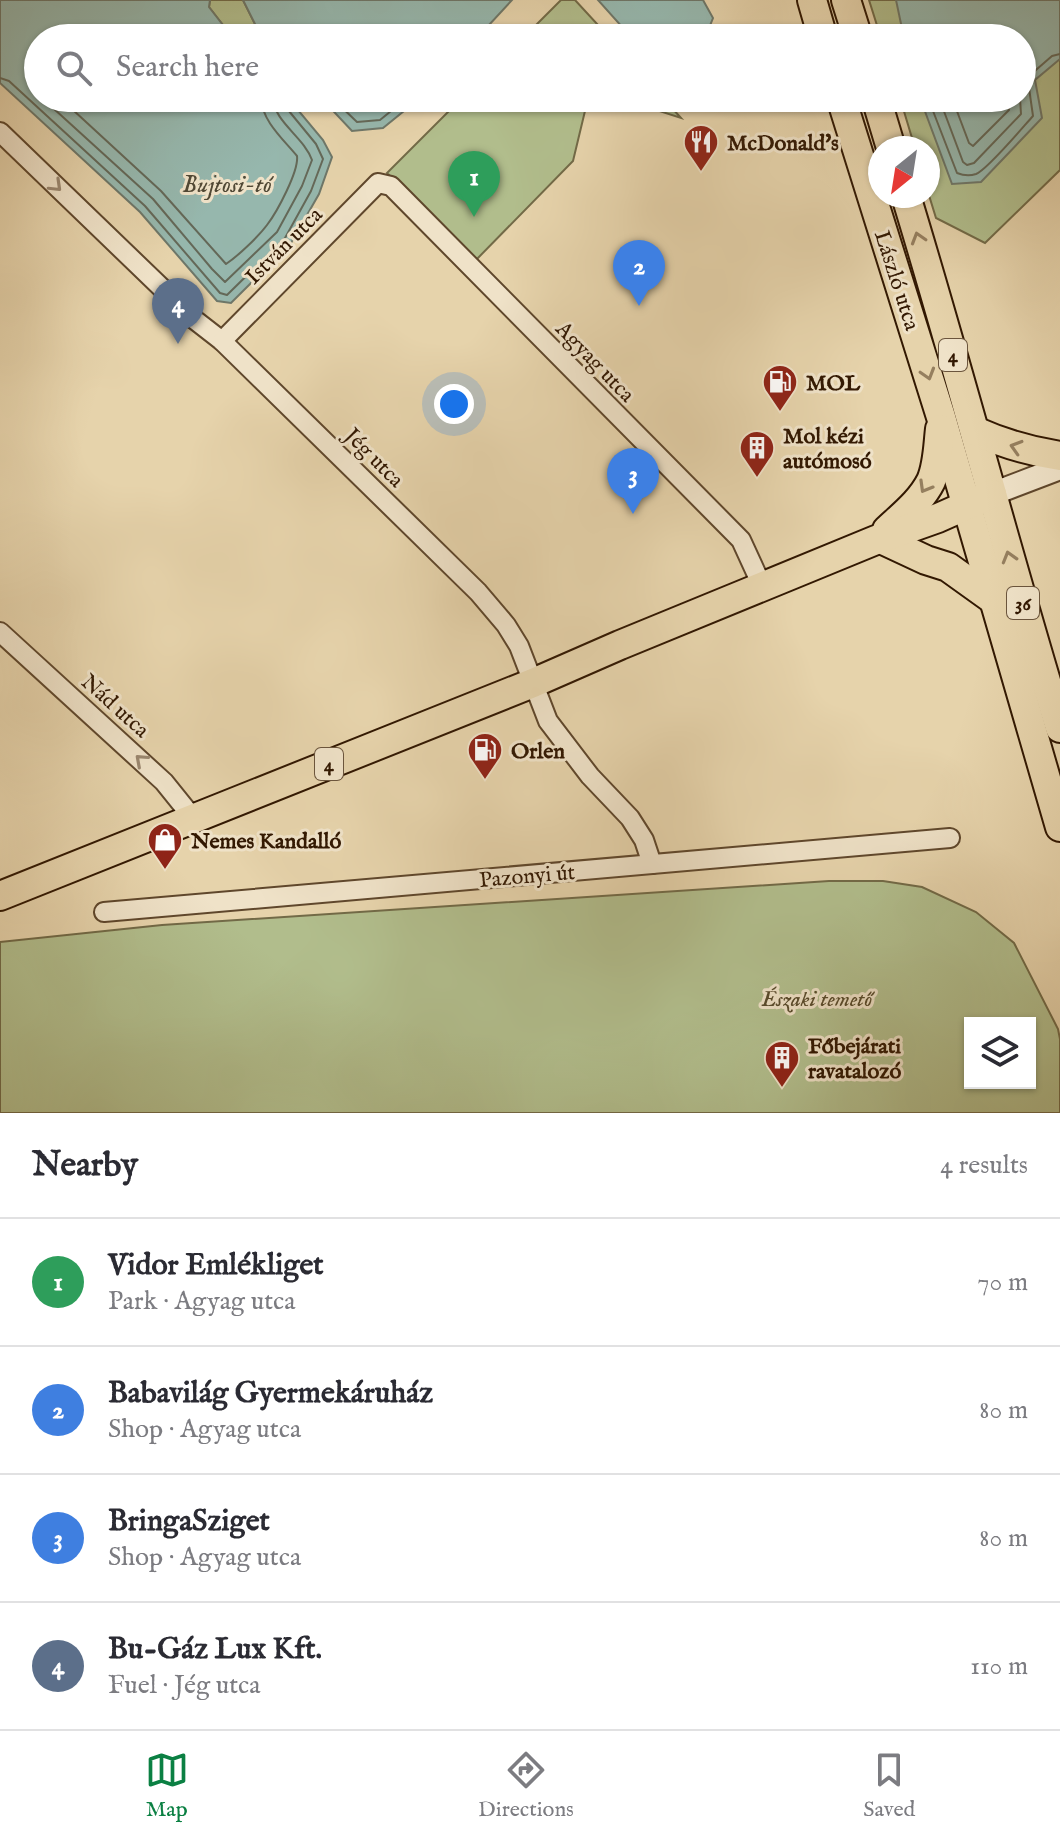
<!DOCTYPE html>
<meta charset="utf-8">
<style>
body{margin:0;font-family:"IM FELL English",serif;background:#f7f7f7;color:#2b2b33}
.controls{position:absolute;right:24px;bottom:24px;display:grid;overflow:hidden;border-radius:0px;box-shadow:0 2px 6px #0004}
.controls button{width:72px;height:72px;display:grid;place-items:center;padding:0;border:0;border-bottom:2px solid #e1e1e2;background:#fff;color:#2b2b33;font:40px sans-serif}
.compass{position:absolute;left:868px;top:136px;width:72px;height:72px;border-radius:50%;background:#fff;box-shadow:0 2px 6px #0004;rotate:210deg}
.you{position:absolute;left:454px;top:404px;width:28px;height:28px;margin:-20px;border:6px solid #fff;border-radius:50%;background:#1a73e8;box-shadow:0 0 0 12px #1a73e833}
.badge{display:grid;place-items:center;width:52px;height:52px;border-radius:50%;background:#0b8043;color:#fff;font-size:26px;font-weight:700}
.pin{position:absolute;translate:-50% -66px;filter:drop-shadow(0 2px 4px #0008)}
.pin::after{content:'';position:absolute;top:42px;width:28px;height:24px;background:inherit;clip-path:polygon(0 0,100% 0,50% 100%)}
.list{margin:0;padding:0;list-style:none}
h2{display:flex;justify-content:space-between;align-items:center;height:104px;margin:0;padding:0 32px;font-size:34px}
h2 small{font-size:26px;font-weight:400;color:#7c7c81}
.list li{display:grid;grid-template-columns:52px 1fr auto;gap:24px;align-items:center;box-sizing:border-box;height:128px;padding:0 32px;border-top:2px solid #e1e1e2}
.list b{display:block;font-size:30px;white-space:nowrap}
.list p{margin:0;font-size:26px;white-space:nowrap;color:#7c7c81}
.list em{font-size:26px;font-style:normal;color:#7c7c81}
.icon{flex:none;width:44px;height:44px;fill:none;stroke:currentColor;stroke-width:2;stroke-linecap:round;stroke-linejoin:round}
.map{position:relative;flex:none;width:1060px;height:1113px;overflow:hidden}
.search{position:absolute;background:#fff;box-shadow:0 2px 6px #0004;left:24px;right:24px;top:24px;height:88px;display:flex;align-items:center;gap:20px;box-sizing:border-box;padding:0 28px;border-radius:44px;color:#7c7c81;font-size:30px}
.sheet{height:616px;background:#fff}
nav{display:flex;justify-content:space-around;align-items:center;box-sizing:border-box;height:112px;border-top:2px solid #e1e1e2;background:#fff;font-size:22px;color:#7c7c81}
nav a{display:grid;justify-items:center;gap:4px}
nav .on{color:#0b8043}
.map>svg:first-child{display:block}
.green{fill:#b1bd8c;stroke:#726a47;stroke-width:2;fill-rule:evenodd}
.water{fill:#96b7ad;stroke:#6e7769;stroke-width:2}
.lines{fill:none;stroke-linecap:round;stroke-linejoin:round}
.shore{stroke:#646858;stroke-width:2}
.minor-casing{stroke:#5f472c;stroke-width:22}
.tertiary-casing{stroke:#5f472c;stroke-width:26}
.primary-casing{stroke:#321802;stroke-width:32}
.minor{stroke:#efe2c8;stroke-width:18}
.tertiary{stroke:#efe2c8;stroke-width:22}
.primary{stroke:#e6d3ab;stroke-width:28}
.oneway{stroke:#9a876f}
.oneway2{stroke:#957f5f}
.labels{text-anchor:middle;stroke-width:6;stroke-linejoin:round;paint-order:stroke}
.shield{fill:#efe2c8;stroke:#6b553d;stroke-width:2}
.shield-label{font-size:20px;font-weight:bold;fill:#321802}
.poi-label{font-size:22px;font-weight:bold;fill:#321802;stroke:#efe2c8;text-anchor:start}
.street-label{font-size:22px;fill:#321802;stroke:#efe2c8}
.park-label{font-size:22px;font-style:italic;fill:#584a2b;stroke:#efe2c8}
.water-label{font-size:24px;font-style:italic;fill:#504835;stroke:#efe2c8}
</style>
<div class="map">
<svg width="1060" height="1113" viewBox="0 0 1060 1113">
<rect width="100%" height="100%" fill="#e6d3ab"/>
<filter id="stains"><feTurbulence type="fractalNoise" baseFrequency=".0025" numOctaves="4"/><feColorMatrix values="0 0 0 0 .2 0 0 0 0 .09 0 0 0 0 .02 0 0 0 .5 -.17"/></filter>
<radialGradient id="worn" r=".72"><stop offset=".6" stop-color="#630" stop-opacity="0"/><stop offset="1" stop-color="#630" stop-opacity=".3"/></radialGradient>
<!-- green -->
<g class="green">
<path d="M210 0H243L257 28 265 38H233L209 7Z"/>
<path d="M561 0H575L610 38H523Z"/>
<path d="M869 0H1060V170L985 243 936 218 928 192V148H915L900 98H1022V38H881Z"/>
<path d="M462 98H663L681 118 644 106 611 98 585 111 573 161 474 262 387 173Z"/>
<path d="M829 881H883L922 887 976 912 1014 943 1058 1029 1060 1039V1113H0V942L162 925ZM970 1023H1030V1083H970Z"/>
</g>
<!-- water -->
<g class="water">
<path d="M0 0H210L209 7 233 38H38V98H288L323 140 332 157 319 194 291 243 231 303 217 301 140 212 0 83Z"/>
<path d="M243 0H512L477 38H266L257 28Z"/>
<path d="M598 0H703L713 18 705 38H632Z"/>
<path d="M896 0H1060V59L1035 80 1042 118 981 182 952 184 920 98H1022V38H904Z"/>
<path d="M321 98H420L383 128 352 131Z"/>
</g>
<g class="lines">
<!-- shore -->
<g class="shore">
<path d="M0 78 9 81 145 206 220 293 227 295 285 238 311 191 323 159 316 144 284 105 283 98"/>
<path d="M42 98 153 199 212 269 225 282 277 232 302 186 312 160C304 137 274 122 273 98"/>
<path d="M60 98 161 191 226 264C238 256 258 237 267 225 277 212 299 171 297 156 283 139 262 121 261 98"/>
<path d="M332 98 357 122 380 120 407 98"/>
<path d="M928 98 957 173C962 175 970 176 976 174 987 170 1023 127 1033 116L1028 81 1029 76 1052 56 1060 54"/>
<path d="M939 98 963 162 967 165 974 163 1021 114 1020 98"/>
<path d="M952 98 969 143 973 146 1009 110 1008 98"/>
</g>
<defs>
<g id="minor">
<path d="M0 132 195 320 222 341 478 592 506 625 519 646 548 721 590 776 630 818 644 840 652 864"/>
<path d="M222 341 378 183 391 186 741 540 763 588"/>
<path d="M0 632 164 782 193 818"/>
<path d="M104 912 950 838"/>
</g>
<path id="tertiary" d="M992 494 1060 468"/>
<g id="primary">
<path d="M812 0 823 38"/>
<path d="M846 0 858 38"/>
<path d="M841 98 941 417 1060 827"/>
<path d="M876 98 891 148"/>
<path d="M906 196C960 373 1006 551 1060 728"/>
<path d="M975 431C1004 444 1028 451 1060 456"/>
<path d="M887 530C903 515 921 501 931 481 938 465 938 446 940 429"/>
<path d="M881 539 926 560 948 567 994 600"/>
<path d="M0 896 533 683 620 645 876 540 938 518 992 494"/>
</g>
</defs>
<!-- minor casing -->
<use href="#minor" class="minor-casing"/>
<!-- tertiary casing -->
<use href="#tertiary" class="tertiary-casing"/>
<!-- primary casing -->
<use href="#primary" class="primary-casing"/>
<!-- minor -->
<use href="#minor" class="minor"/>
<!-- tertiary -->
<use href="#tertiary" class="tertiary"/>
<!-- primary -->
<use href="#primary" class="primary"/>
</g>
<!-- one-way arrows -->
<defs><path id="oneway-chevron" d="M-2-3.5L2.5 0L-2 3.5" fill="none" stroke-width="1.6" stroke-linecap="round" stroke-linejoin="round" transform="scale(2)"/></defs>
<g class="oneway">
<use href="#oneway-chevron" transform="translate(56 186) rotate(44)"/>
<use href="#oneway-chevron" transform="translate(141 760) rotate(-138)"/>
</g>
<g class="oneway2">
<use href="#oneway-chevron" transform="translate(918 238) rotate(-107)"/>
<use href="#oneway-chevron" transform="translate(928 374) rotate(73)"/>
<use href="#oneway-chevron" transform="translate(1016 447) rotate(-163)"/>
<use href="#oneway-chevron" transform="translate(925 487) rotate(120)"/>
<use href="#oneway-chevron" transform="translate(1009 557) rotate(-106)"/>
</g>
<!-- icons -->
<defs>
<symbol id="restaurant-pin" viewBox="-11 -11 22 30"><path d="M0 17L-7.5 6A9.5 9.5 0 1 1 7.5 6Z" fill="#8f2418" stroke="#efe2c8"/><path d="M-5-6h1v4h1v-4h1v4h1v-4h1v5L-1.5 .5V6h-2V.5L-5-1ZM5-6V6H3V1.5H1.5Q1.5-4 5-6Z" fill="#fff"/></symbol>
<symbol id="fuel-pin" viewBox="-11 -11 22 30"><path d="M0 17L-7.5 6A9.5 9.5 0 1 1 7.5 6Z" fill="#8f2418" stroke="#efe2c8"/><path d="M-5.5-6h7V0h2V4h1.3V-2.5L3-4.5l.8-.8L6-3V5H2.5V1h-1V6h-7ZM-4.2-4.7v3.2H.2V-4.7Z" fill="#fff"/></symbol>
<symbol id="building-pin" viewBox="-11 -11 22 30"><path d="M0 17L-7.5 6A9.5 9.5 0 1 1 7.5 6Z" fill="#8f2418" stroke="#efe2c8"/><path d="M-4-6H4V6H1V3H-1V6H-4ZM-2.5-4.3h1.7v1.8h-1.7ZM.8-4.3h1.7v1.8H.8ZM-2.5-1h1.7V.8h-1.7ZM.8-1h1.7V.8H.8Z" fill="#fff"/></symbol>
<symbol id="shop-pin" viewBox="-11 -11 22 30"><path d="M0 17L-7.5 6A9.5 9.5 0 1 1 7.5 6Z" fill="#8f2418" stroke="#efe2c8"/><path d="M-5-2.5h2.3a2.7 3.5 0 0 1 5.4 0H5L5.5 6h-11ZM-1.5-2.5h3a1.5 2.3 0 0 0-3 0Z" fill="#fff"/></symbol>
</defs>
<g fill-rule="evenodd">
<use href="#restaurant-pin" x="681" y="122" width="40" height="54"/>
<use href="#fuel-pin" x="760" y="362" width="40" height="54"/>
<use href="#building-pin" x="737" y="428" width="40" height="54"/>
<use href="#fuel-pin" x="465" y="730" width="40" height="54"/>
<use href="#shop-pin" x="145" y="820" width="40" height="54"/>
<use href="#building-pin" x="762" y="1038" width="40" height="54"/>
</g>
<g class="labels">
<!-- shield labels -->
<g class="shield">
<rect x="939" y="339" width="28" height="32" rx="6"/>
<rect x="1007" y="587" width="32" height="32" rx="6"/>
<rect x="315" y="748" width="28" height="32" rx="6"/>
</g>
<g class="shield-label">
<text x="953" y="362">4</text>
<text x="1023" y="610">36</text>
<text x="329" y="771">4</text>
</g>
<!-- poi labels -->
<g class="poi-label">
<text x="727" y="150">McDonald's</text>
<text x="806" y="390">MOL</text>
<text x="783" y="443">Mol kézi<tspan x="783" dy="25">autómosó</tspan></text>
<text x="511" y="758">Orlen</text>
<text x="191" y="848">Nemes Kandalló</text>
<text x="808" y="1053">Főbejárati<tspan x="808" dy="25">ravatalozó</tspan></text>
</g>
<!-- street labels -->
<g class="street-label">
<text transform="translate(283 245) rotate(-45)" y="8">István utca</text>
<text transform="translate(898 280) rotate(72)" y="8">László utca</text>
<text transform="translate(596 361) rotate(46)" y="8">Agyag utca</text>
<text transform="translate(375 457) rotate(45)" y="8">Jég utca</text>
<text transform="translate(116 705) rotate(42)" y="8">Nád utca</text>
<text transform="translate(527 875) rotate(-5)" y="8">Pazonyi út</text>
</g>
<!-- park labels -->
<g class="park-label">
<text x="817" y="1006">Északi temető</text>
</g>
<!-- water labels -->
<g class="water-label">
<text x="227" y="192">Bujtosi-tó</text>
</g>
</g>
<rect width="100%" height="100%" filter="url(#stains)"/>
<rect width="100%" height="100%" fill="url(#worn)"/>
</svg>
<div class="controls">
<button><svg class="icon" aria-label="layers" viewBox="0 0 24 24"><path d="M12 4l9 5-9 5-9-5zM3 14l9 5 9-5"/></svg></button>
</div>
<svg class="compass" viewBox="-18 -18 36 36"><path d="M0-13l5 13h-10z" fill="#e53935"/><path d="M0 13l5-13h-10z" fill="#7c7c81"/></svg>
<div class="you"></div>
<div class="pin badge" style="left:474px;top:217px;background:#2e9e5b">1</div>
<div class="pin badge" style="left:639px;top:306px;background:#3f7fe0">2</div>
<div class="pin badge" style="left:633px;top:514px;background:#3f7fe0">3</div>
<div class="pin badge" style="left:178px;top:344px;background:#5c6f8a">4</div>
<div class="search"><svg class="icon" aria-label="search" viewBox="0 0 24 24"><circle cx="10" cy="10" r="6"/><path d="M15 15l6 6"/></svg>Search here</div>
</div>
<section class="sheet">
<h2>Nearby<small>4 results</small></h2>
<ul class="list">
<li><span class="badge" style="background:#2e9e5b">1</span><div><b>Vidor Emlékliget</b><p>Park · Agyag utca</p></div><em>70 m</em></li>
<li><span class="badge" style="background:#3f7fe0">2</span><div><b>Babavilág Gyermekáruház</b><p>Shop · Agyag utca</p></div><em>80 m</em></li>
<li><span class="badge" style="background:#3f7fe0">3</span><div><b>BringaSziget</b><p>Shop · Agyag utca</p></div><em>80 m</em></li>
<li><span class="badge" style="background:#5c6f8a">4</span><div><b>Bu-Gáz Lux Kft.</b><p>Fuel · Jég utca</p></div><em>110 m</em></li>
</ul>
</section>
<nav>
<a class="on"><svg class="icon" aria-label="map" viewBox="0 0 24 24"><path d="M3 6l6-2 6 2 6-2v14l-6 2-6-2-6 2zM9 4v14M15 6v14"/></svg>Map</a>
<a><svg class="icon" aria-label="directions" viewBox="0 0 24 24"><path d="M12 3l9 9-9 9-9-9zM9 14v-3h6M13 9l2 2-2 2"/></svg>Directions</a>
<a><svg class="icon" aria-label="saved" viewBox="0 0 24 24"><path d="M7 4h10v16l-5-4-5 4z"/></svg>Saved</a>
</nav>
